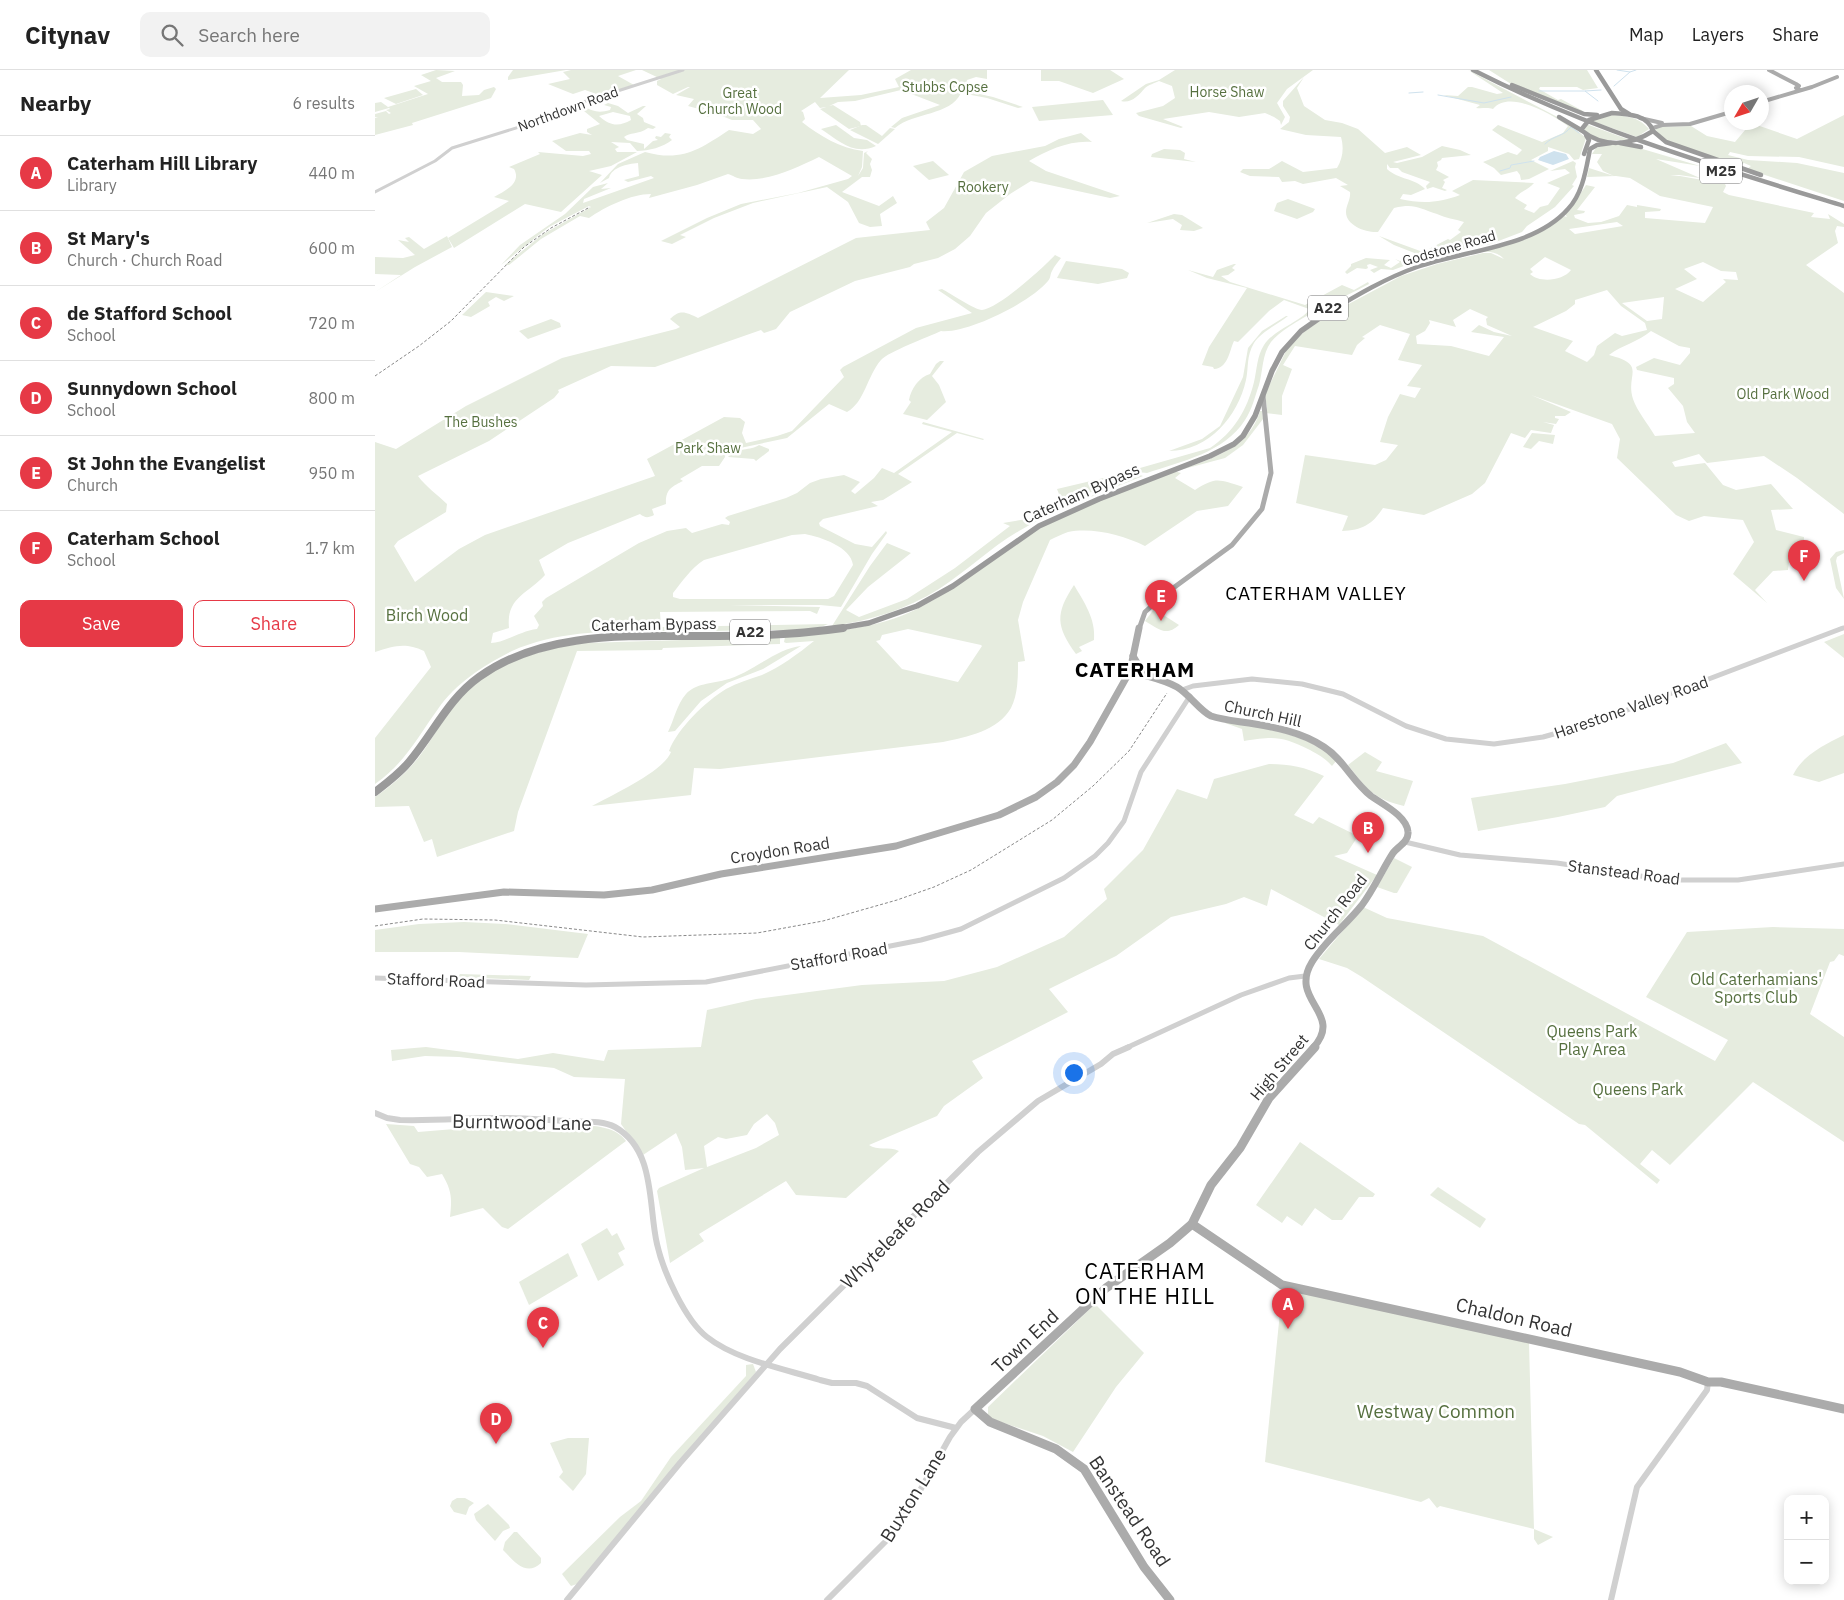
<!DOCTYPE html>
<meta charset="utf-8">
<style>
body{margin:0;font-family:"IBM Plex Sans",sans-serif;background:#f2f2f2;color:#222}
.controls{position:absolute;right:15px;bottom:15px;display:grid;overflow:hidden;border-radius:10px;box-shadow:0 2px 12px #0003}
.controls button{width:45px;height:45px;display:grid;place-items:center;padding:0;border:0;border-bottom:1px solid #e0e0e0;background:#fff;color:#222;font:25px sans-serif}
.compass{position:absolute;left:1349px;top:15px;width:45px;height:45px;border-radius:50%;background:#fff;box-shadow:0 2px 12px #0003;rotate:231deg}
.you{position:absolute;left:698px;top:1002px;width:18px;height:18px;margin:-12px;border:4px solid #fff;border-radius:50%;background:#1a73e8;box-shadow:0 0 0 8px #1a73e833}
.badge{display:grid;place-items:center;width:32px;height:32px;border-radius:50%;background:#e63946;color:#fff;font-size:16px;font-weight:700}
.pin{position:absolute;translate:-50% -41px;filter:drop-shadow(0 1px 2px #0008)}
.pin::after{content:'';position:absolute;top:26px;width:18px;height:15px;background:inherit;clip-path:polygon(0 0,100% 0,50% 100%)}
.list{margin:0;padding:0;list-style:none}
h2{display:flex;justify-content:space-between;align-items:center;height:65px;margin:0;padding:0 20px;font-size:21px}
h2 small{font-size:16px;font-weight:400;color:#767676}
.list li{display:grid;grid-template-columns:32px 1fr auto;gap:15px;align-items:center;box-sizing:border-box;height:75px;padding:0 20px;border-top:1px solid #e0e0e0}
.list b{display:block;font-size:19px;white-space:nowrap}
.list p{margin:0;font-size:16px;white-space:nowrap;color:#767676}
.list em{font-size:16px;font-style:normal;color:#767676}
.actions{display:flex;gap:10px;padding:15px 20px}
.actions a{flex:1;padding:11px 0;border:1px solid #e63946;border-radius:10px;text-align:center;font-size:18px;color:#e63946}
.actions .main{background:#e63946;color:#fff}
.icon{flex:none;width:28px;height:28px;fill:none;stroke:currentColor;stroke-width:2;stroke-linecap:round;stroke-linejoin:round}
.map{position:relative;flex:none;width:1469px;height:1530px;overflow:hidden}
header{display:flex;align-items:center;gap:30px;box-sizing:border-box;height:70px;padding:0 25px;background:#fff;border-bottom:1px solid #e0e0e0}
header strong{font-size:24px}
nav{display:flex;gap:28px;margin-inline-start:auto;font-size:18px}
.search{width:350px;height:45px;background:#f2f2f2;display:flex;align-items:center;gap:12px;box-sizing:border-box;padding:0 18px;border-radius:10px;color:#767676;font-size:19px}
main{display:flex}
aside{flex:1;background:#fff}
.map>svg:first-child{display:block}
.green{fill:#e6ecdf;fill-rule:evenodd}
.water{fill:#cfe2ee}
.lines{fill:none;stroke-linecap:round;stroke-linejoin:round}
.stream{stroke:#cfe2ee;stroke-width:1}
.minor-far3{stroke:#d0d0d0;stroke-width:3}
.minor-far2{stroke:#d0d0d0;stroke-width:4}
.minor-far1{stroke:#d0d0d0;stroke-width:5}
.minor{stroke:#d0d0d0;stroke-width:6}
.major-far3{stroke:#ababab;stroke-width:4}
.major-far2{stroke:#ababab;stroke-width:5}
.major-far1{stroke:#ababab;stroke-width:7}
.major{stroke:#ababab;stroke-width:9}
.highway-far2{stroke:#9a9a9a;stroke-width:4.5}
.highway-far1{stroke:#9a9a9a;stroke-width:5.5}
.highway{stroke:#9a9a9a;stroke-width:8}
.rail{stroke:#888;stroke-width:1;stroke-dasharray:3 2;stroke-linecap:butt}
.labels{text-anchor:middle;stroke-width:5;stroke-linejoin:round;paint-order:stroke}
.far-park-label{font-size:14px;fill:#56703f;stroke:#fff}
.far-street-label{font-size:14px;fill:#333;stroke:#fff}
.shield{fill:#fff;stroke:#707070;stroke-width:1}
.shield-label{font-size:15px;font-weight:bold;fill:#333}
.street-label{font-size:16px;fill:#333;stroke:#fff}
.park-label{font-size:16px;fill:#56703f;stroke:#fff}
.quarter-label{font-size:19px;letter-spacing:1px;fill:#000;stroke:#fff}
.near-street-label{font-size:19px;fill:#333;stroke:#fff}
.near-park-label{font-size:19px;fill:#56703f;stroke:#fff}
.district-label{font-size:21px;font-weight:bold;letter-spacing:1px;fill:#000;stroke:#fff}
.near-quarter-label{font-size:22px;letter-spacing:1px;fill:#000;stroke:#fff}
</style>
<header>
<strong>Citynav</strong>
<div class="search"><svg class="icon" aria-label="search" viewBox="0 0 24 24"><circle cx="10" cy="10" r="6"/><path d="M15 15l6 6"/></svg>Search here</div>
<nav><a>Map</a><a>Layers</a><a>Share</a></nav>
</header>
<main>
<aside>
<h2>Nearby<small>6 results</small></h2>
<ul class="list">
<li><span class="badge">A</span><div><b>Caterham Hill Library</b><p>Library</p></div><em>440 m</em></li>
<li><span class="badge">B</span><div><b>St Mary's</b><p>Church · Church Road</p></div><em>600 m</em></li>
<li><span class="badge">C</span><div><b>de Stafford School</b><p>School</p></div><em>720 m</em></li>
<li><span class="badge">D</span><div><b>Sunnydown School</b><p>School</p></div><em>800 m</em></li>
<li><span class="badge">E</span><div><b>St John the Evangelist</b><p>Church</p></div><em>950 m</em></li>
<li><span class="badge">F</span><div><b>Caterham School</b><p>School</p></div><em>1.7 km</em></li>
</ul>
<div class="actions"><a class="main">Save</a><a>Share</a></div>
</aside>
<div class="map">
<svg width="1469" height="1530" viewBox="0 0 1469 1530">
<rect width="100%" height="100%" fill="#fff"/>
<!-- green -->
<g class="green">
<path d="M61 0 80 1 61 8 67 12H86L88 15 87 26 104 25 109 20 119 17 121 19 116 28 37 53 38 55 0 65V48L3 47H0V44L11 41 14 44 16 43 11 40 15 39 14 38 0 42V33L6 32 13 37 53 24 39 16 56 11 46 5Z"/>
<path d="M138 0H191L133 10V7Z"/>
<path d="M196 0H261L243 6 259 15 227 26 210 20 198 24 173 14 195 9 188 2Z"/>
<path d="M267 0H474L445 28 486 25 524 17 520 9 536 0H612V9L601 7 592 10 591 21 618 27 648 37 643 38 612 28 586 23C575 46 539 42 520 58L516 57 527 48 565 35 526 20 480 31 463 32 454 36 458 35 485 52 486 56 474 59 445 39 451 37 445 38 440 32 426 41 428 42 430 49 427 52C445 66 465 78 488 81L487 97 483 106 488 98 489 83 493 81 491 83 497 89 495 94 497 100 495 107H487L467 122 504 136 518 126 522 133 505 144 507 156 495 157 484 153 473 132 452 117 378 133 339 148 305 165 311 167 297 174 286 171 332 148 366 134 423 123 473 109 477 106 444 87C421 98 393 112 367 109 363 109 357 105 353 104L322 115 274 128 276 124C256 124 230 137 214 148L205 146 166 169 134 195H130L168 164 216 137 214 136 174 157 126 195 145 175 190 144 218 117 233 113 226 119 236 118 209 129 208 133 279 108 276 106 253 112 249 110 264 106 263 93C252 94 237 97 234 108L225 113 243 94 270 82C306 92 324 80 354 60L378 64 386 59 378 50H357L342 44 332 47 331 41 313 36 319 29 301 25 315 17H313L298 24 282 15V11L286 9Z"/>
<path d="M666 0H735L749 9 718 23 684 11H666Z"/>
<path d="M800 0H938L912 19 902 33 910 47 906 55 905 51 899 47 890 43 864 47 834 42 788 49 808 57 806 58 764 46 761 43 788 36 800 28 797 16 784 11C780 13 773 15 770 18 764 25 756 34 746 31L771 14 784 10Z"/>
<path d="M1093 0 1192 52 1211 68 1204 89 1199 90 1194 84 1173 77V81L1156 90 1174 99 1154 109 1146 110 1145 105 1142 101 1126 105 1119 98 1108 92 1133 82 1142 85 1147 80 1117 60 1123 55 1167 72 1188 63 1193 56C1176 44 1134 19 1118 39 1112 37 1107 39 1101 38L1105 35 1068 25 1083 26 1093 17H1097L1122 24 1128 23Z"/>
<path d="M1114 0H1212L1223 18 1208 20 1202 17H1165L1164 19 1183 30 1186 29 1208 41 1205 42 1136 14Z"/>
<path d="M929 7 922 18 929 36 950 50 967 53 983 59 1010 83 1032 77 1046 85 1018 92 1022 93 1047 87 1067 76 1085 80 1096 85 1067 88 1066 90 1062 92 1063 96 1061 100 1074 107 1068 110 1070 112 1067 118 1072 120 1070 121 1058 117 1052 119 1051 116 1055 112 1027 102 1023 98H1015L1012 94V99C1024 110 1040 108 1050 119L1036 125 1028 124 1025 129C1047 134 1064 133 1085 125L1077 121 1098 110 1159 113C1153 120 1146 121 1140 128L1152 135 1149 139 1159 143 1165 137 1173 135 1185 118 1172 113 1195 103 1190 99 1175 101 1198 91 1201 93 1200 97 1202 107 1197 115 1199 116 1180 137 1152 156 1147 162 1113 175 1106 171 1109 175 1053 187 1018 200 1006 199 999 203 995 200 1003 197 995 194 992 195 993 198 991 199 982 198 972 204 970 202 976 196V194L991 188 1015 190 1009 195 1016 198 1025 192 1020 189 1025 191 1042 184 1019 175 1004 166 1048 182 1073 169 1075 170 1086 162 1083 160 1089 152C1080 149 1070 148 1062 144 1043 138 1040 133 1019 138L1003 162C992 163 971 156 971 142 971 135 976 129 975 122L965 116 973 115 961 108 928 114 920 111 907 112 904 107 875 106 865 102 868 99H894L907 91 928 102 962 98C968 88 969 78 966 67L931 65 905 59 914 52 915 47 908 36V31Z"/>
<path d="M41 19 48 25 21 34 9 28Z"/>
<path d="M728 30 738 45 664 51 657 37Z"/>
<path d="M233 33 243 36 253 43 268 36H271L262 44 268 48 269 52 281 57 278 59 273 58C263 65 255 62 249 67L252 70 269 74V79L278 71 283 70 280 68 281 66 286 67 290 63 296 64 294 67 297 70C288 77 274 81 262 81L255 73 236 72 244 77 240 79 242 82H262L236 96 214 101 227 105 186 142 150 134 79 178 73 168 134 131 119 127C130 121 147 113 139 99L134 97 165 84 163 82 208 86 216 84 214 81H191L177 71 205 63 217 65 212 62V59L225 54 204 37 208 36C219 42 224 43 235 40L236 37 229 35ZM238 42 255 46 256 50C244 57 235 56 224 46Z"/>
<path d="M1234 45C1250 46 1263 46 1274 59L1262 67 1217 51Z"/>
<path d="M1469 45V97L1424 87 1373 86 1355 82 1353 85 1373 90 1422 93 1469 103V131L1372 99 1376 96 1369 93 1363 96 1290 70 1280 59 1282 57 1316 56 1332 66 1360 72 1376 53 1422 69Z"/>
<path d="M1211 54 1255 70H1226L1209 61Z"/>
<path d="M461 55 479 68 492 70 501 76C479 86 464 71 446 59Z"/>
<path d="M487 55H491L507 66 515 58 520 59 503 74 475 60Z"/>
<path d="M706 63 717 72C695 70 673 80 654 91L671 101 745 126 735 128 656 111 635 124 611 143 595 166 580 179 563 188 539 194 535 197 480 211 415 242 401 259 389 263 386 260 280 297 236 296 183 320 184 322 179 328 114 371 43 406C51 417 62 424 72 434L71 442 23 471 19 476 40 512 84 479 110 465 280 406 272 389 349 347 365 348 370 352 367 363 371 373 402 366 417 361 469 307 465 300 468 297 541 258 597 243 563 220 567 219C575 223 600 240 607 240 624 238 668 198 680 185L686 188C683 192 679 196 677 201 675 204 676 208 673 211 656 232 592 264 566 261 553 267 513 282 506 290 492 306 490 332 472 342L454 334 412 368 351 381 350 387 344 396H327L305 409 308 411C298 416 290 419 291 434L277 439 279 445C273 448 270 448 265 444L193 473 164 490 170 505C153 524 131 527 134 558L118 563 116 573C129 573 145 561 162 559L164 555 159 546 168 536 167 532 171 528 264 473 292 461 311 458 317 463 347 454 354 455 355 452 350 448 353 446 411 428 422 423 435 413 446 409 469 405 485 412 476 421 480 424 499 408 507 398 519 403 577 362 547 354 548 352 609 369 608 370 582 363 523 404 537 412 508 430 496 432 503 436 448 449 444 453 445 456 480 474 497 477 511 461 512 463 497 484 466 537 445 535H354L445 537 442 544 435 541 285 542 286 557 453 554C438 562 404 560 386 560 353 561 320 561 287 561 237 561 184 560 137 581 109 595 81 613 63 639 42 668 30 693 0 714V668L56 597 49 581C30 572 19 576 0 582V372L21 379 91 336 187 288 301 259 305 257 295 249C305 239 311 242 323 248L481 168 555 160 551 152 569 138 589 102 617 86 670 76 684 69ZM430 464C446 467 476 477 478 495L459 526 453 529H305L298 527V523C307 512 316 498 329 490L417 465Z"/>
<path d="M1233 74 1254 75 1325 96 1281 89 1325 108 1304 105 1295 106H1305L1350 114 1351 116 1348 122 1354 125 1439 143 1436 147 1455 149 1453 144 1469 154V157L1462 156 1460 161 1463 173 1431 195 1469 223V444L1422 408 1389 386 1332 393 1324 384 1297 392 1300 397 1330 393 1348 415 1361 420 1396 414 1418 439 1396 440 1401 460 1429 467 1428 486 1415 484 1413 500 1398 501 1380 520 1392 533 1358 504 1379 472 1368 450 1329 446 1314 451 1301 445 1242 388 1245 369 1237 354 1156 325 1196 342 1190 346H1180V348L1184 349 1181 354 1168 352 1179 355 1176 363 1156 360 1150 368 1136 363 1110 413 1097 424 1049 445 1008 438C997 455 987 460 967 461L973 446 921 433 930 385 1000 395 1011 390 1023 375 1005 372 1013 347 1025 324 1040 328 1046 318 1032 316 1047 295 1023 290 1035 264 1005 255 987 267 990 268 982 275 977 285 920 276 908 295 917 299 907 326V345L890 343 892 337 890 326 893 318 912 279 929 262 953 245 1026 206 1062 194 1108 183H1116L1129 189C1112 171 1085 192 1065 191L1142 170 1189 146 1192 147 1190 144 1195 140 1211 115 1220 117 1202 140 1210 141 1209 143 1199 145 1200 148 1213 153 1226 152 1244 146 1252 135 1262 137V135L1286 139 1285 141 1270 142V148L1330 153 1338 137 1285 126 1255 108 1241 106 1212 107 1214 98 1239 106 1228 101 1222 92 1227 84H1217L1221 78ZM1242 152 1248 156 1200 164 1194 159ZM1170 187 1196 200C1188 211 1164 213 1155 204L1158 202 1155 199ZM1328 192 1346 201 1361 202 1363 210 1348 209 1351 212 1328 232 1300 219 1322 209 1309 199ZM1232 220 1246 236 1270 253 1272 260 1247 266 1240 263 1222 276 1219 285 1212 292 1190 281 1198 271 1158 257 1191 241 1200 234V230ZM1289 227 1287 249 1272 251 1247 233ZM1095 239 1113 247 1111 249 1112 255 1137 266 1119 262 1104 255 1096 262 1129 267 1114 286 1076 276 1042 274 1041 266 1050 261 1055 253 1054 250 1081 257 1078 250ZM1276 261 1304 276 1315 278V283L1305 295 1279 288 1261 297 1262 300 1299 308V314L1293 318 1308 336 1312 352 1320 363 1280 366C1273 354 1262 341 1258 329 1250 304 1273 295 1234 285 1247 275 1263 272 1276 261Z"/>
<path d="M789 79 805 80 810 83 809 89 821 92 776 87 777 84Z"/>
<path d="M558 91 574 105 554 110 538 96Z"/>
<path d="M913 129 940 139 938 142 922 149 899 141 902 133Z"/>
<path d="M799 144 807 145 828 158 819 161 805 160 807 155 798 149 772 153Z"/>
<path d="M72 166 77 177 40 197 0 222 26 205 0 204V187L28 188 40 185 23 170 34 172 30 168 34 167 49 179Z"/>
<path d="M691 191 747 199 754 203 752 208 723 214 682 208Z"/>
<path d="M859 194H861L857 198 860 200 853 205 846 206 855 212 930 235 967 215 979 220 993 212 994 214C970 227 912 252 896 272 887 284 888 301 884 315 880 326 877 340 870 350 849 383 807 391 772 403L763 402 688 434 682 419 737 406 835 378C859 362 872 340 879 312 882 299 882 286 889 275 898 260 931 249 934 239L909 230 894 241 863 272 859 271C854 282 853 298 839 299L838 297 827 295 834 277 872 218 832 208 813 200 838 207 842 200Z"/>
<path d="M111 222 139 226 129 231 121 227 113 232 115 236 96 247 87 245Z"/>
<path d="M913 246C902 255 887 261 879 273 871 287 874 296 871 310 863 346 834 381 794 381L827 369 845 356 868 307 873 278 887 261 911 246Z"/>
<path d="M176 249 185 253 186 257 153 269 144 261Z"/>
<path d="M565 291H569L557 306 564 315 571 332 552 350 528 344 536 332 534 330C536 319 544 307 555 304L561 294Z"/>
<path d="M885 341H887L888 349 868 375 850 388 805 400C838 388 874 378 885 341Z"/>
<path d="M1157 363 1180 365 1178 374 1164 371 1156 379 1148 377Z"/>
<path d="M384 375 394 379V381L381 391 379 389 353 387C362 377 376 381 384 375Z"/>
<path d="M799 401 806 403 800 408 820 420C842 406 844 410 868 417L853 436 822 441 770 476C748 465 717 457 693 462 687 464 681 467 675 470L648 532 643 550 650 591 643 592C643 606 643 625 636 638 623 661 592 667 568 672L345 699 319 698 316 725 217 736C237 725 288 702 296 682L294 681C302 659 331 631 351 619 362 613 375 609 387 605 405 597 423 584 439 571L411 573 409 572 410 567C448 562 490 560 526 546 572 528 603 497 643 471 687 442 750 421 799 401ZM533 559 606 575 607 576 583 612 527 599 501 571 505 570 507 565Z"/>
<path d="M765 405 768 406C727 423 683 438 644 461 615 478 592 501 564 519 532 539 495 551 457 556L495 496 512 473 536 483 493 517 471 540 484 547 532 529 580 498 635 456 628 453 670 446Z"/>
<path d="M1469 480V483L1462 487 1461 491 1469 529 1461 518 1455 489 1461 482Z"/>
<path d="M699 515C709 532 721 549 719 570L704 577 707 581 701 584C681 556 680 544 699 515Z"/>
<path d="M779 539 804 555C791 567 784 559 770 551Z"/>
<path d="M1469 564V588L1449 572Z"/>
<path d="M405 567V574L288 578 287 580 202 581 143 742 139 761 62 787 57 769 49 772 34 736 0 737V727C19 714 36 699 49 680 61 663 70 645 84 629 114 594 165 579 210 573Z"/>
<path d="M426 576 388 599 352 613 326 631 300 661 293 662C299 650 302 634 311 624 321 613 336 614 350 610 375 604 402 578 426 576Z"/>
<path d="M853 652C892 659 931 663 962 690L957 696C950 688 944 685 935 680 907 666 900 666 869 671L867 659 850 653Z"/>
<path d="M1469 665V703L1444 712 1418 705C1428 685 1449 675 1469 665Z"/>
<path d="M1351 673 1367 693 1242 726 1230 737 1183 747 1103 761 1096 728 1190 714 1298 693Z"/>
<path d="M990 682 1007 692 1001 701 1038 711 1029 736C997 728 993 720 973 695Z"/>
<path d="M894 694C914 694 930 697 949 706L919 745 938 754 944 747 983 766 972 783 959 786 1002 805 964 855 896 819 892 836 869 827 851 834 796 847 741 886 674 919 693 942 597 991 608 1008 569 1036 562 1046 494 1075C502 1081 514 1076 524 1081L471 1128 421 1125 411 1111 324 1164 329 1171 295 1193 282 1121 284 1118 329 1098 310 1100 307 1077 301 1063 268 1085 246 1054 250 1009 199 1007 179 998 84 987 50 986 17 991 16 980 51 977 143 989 178 983 229 991 233 980 326 977 332 940 381 929 487 915 569 911 622 897 689 867 732 829 729 819 768 780 802 719 832 729 839 709ZM392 1044 400 1053 404 1065 381 1078 332 1097 329 1076 343 1067 351 1069 372 1065 379 1054Z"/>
<path d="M1019 788 1037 797 1022 823H1019L1002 817Z"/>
<path d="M988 837 1012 848 1108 866 1340 991 1353 970 1271 927 1312 862 1398 857 1469 859V886L1464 884 1459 891 1455 892 1435 944 1469 967V1072L1378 1012 1295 1095 1277 1080 1265 1094 1285 1110 1282 1114 1210 1055 1204 1054 987 907 972 898 944 889Z"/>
<path d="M89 852 130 854 213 864 203 888 84 882H0V860L44 854Z"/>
<path d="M85 904 156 906 154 910 83 907Z"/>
<path d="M11 1054 39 1056 43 1062 104 1057 186 1062 205 1057 206 1055C222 1056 241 1057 251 1071L133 1159 127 1157 108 1138 75 1147C77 1128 77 1121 67 1104L52 1107 44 1097 35 1094Z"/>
<path d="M925 1072 1000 1124 998 1127H984L967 1150H957L940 1138 927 1156 912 1146 907 1153 881 1135Z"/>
<path d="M1063 1117 1111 1149 1105 1158 1055 1125Z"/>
<path d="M232 1158 237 1166 242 1163 250 1179 243 1183 249 1195 223 1211 206 1174Z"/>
<path d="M193 1183 203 1206 154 1235 144 1212Z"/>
<path d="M913 1219 1154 1273 1159 1459 1178 1467 1163 1475 1159 1469V1459L1065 1436 1062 1438 1054 1428 1046 1432 890 1392 907 1222Z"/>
<path d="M720 1234 769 1283 741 1317 698 1382 668 1366 617 1349 613 1346V1337Z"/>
<path d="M378 1294 381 1302 202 1514 196 1516 187 1504 245 1447 266 1431 296 1387 371 1306V1295Z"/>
<path d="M193 1368H214L211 1404 198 1421 184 1407 188 1402 175 1373Z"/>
<path d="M82 1428H90L99 1433 94 1437 91 1445 79 1442 75 1436 77 1431Z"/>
<path d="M113 1434 134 1455 135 1458 128 1461 120 1471 101 1450 99 1444Z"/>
<path d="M139 1462H142L166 1488V1493C151 1507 139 1491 128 1480L130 1472Z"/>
</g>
<!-- water -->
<path class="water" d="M1179 81 1191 84 1194 89 1178 95 1163 90 1165 87Z"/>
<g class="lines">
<!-- stream -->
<g class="stream">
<path d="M1242 0 1255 2 1261 0"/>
<path d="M1239 16 1255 2"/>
<path d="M1164 21H1210"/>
<path d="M1034 23 1048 22"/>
<path d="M1063 25 1109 33 1136 27"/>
<path d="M1223 31 1210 21 1226 20"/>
<path d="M1170 74C1179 65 1188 67 1196 57L1204 63"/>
<path d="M1125 101 1135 98 1136 95 1159 91"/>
</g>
<!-- minor-far3 -->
<path class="minor-far3" d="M0 122 60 91 77 78 157 53 205 33 308 0"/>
<!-- minor-far2 -->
<path class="minor-far2" d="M1465 559 1469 558"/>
<!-- minor-far1 -->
<g class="minor-far1">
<path d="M807 620 818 616 877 609 927 614 968 624 1031 656 1071 669 1119 674 1168 667 1218 653 1468 558"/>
<path d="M1030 772 1085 785 1182 793 1291 810H1363L1469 794"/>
<path d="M0 908 211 915 331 912 546 870 586 859 689 808 720 786 733 773 749 751 766 702 815 626"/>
<path d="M751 978 866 925 914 908 930 906"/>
</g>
<!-- minor -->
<g class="minor">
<path d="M0 1043 12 1048 25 1050C59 1051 93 1048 127 1048 149 1048 170 1050 192 1051 207 1052 227 1050 240 1057 281 1080 273 1136 282 1174 288 1201 310 1250 332 1267 361 1290 410 1299 445 1310L457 1313H481L492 1316 542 1348 581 1358"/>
<path d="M192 1530 305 1393 405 1279 603 1082 663 1031 726 994 738 984 754 977"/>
<path d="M452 1530 510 1472 538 1433 575 1367 586 1352 600 1339"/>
<path d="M1236 1530 1262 1417 1332 1320 1333 1312"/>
</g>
<!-- major-far3 -->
<g class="major-far3">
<path d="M1394 0 1421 14 1424 16 1421 18 1425 20"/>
<path d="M1386 32 1437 17 1462 7"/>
<path d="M1265 48 1287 53"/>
<path d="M1278 58 1287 55 1315 54 1356 42"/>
</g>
<!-- major-far2 -->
<path class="major-far2" d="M764 559 770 542 790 524 857 475 887 439 896 403 888 326"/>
<!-- major-far1 -->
<g class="major-far1">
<path d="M758 586 764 596 777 604"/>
<path d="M755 601C770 606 788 609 802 617 814 624 825 641 836 646 848 650 861 651 874 653 899 657 927 662 949 677 969 690 977 711 996 726 1007 734 1032 746 1033 762 1034 772 1022 777 1018 783 1007 800 999 819 987 835 971 855 950 871 937 892 913 931 970 943 938 978"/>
<path d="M0 839 129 822 229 825 277 820 346 804 521 776 624 745 661 727 682 712 699 695 715 672 755 601 764 558"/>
</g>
<!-- major -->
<g class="major">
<path d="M817 1154 907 1215 1305 1302 1333 1312H1346L1469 1339"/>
<path d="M795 1530 769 1497 709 1399 681 1379 615 1352 600 1339 731 1218 795 1173 817 1154 836 1115 865 1078 894 1028 940 977"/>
</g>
<!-- highway-far2 -->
<g class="highway-far2">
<path d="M1098 0C1218 61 1341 97 1469 136"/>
<path d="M1221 0 1246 39 1254 44"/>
<path d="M1137 15 1209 44 1222 45"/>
<path d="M1237 43C1252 44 1272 44 1278 61 1255 76 1228 78 1206 60L1214 50Z"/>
<path d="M1184 47 1206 60"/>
<path d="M1278 61 1291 72 1386 105"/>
<path d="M1245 73 1266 77"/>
<path d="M1209 84 1214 70 1211 65"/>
<path d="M954 242C982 225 1011 208 1042 197 1089 180 1159 178 1193 139 1208 123 1211 99 1215 79L1222 75 1236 73"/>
</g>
<!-- highway-far1 -->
<path class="highway-far1" d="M459 559 494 553 542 536 578 516 664 456 724 429 835 386 859 374 868 366 880 346 897 301 907 282 926 261 956 240"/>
<!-- highway -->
<path class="highway" d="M0 722C12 713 24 704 34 692 58 664 73 629 104 607 172 558 263 567 343 566 385 566 426 564 468 558"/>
<!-- rail -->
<g class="rail">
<path d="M0 306 44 276 76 251 149 177 176 158 215 137"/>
<path d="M0 856 48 849 120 850 268 867 382 863 448 851 522 830 559 817 596 800 677 750 718 716 754 681 792 623"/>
</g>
</g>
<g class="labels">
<!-- far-park labels -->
<g class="far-park-label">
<text x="570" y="22">Stubbs Copse</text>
<text x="852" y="27">Horse Shaw</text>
<text x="365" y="28">Great<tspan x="365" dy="16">Church Wood</tspan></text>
<text x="608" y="122">Rookery</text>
<text x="1408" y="329">Old Park Wood</text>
<text x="106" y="357">The Bushes</text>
<text x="333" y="383">Park Shaw</text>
</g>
<!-- far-street labels -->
<g class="far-street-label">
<text transform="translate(193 39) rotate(-20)" y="5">Northdown Road</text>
<text transform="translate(1074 178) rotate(-16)" y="5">Godstone Road</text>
</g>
<!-- shield labels -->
<g class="shield">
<rect x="1325" y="88.5" width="42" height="25" rx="4"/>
<rect x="933" y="225.5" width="40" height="25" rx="4"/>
<rect x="355" y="549.5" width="40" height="25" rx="4"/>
</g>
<g class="shield-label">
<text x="1346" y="106">M25</text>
<text x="953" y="243">A22</text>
<text x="375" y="567">A22</text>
</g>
<!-- street labels -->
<g class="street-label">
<text transform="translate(706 423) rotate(-24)" y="6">Caterham Bypass</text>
<text transform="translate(279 554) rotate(-1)" y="6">Caterham Bypass</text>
<text transform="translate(1256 637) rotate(-19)" y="6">Harestone Valley Road</text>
<text transform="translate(888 643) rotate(12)" y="6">Church Hill</text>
<text transform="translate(405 780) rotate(-9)" y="6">Croydon Road</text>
<text transform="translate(1249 802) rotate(7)" y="6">Stanstead Road</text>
<text transform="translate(960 842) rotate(-52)" y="6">Church Road</text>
<text transform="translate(464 886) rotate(-10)" y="6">Stafford Road</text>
<text transform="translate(61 910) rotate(2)" y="6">Stafford Road</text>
<text transform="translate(904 997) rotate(-50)" y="6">High Street</text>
</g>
<!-- park labels -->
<g class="park-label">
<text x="52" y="551">Birch Wood</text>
<text x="1381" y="915">Old Caterhamians'<tspan x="1381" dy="18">Sports Club</tspan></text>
<text x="1217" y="967">Queens Park<tspan x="1217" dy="18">Play Area</tspan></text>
<text x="1263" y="1025">Queens Park</text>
</g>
<!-- quarter labels -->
<g class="quarter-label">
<text x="941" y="530">CATERHAM VALLEY</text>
</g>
<!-- near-street labels -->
<g class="near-street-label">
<text transform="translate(147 1052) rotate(1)" y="7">Burntwood Lane</text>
<text transform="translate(520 1164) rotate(-45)" y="7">Whyteleafe Road</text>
<text transform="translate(1139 1247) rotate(13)" y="7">Chaldon Road</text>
<text transform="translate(650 1271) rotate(-43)" y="7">Town End</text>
<text transform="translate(538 1425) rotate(-58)" y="7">Buxton Lane</text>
<text transform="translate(755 1441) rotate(56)" y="7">Banstead Road</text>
</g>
<!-- near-park labels -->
<g class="near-park-label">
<text x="1061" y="1348">Westway Common</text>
</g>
<!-- district labels -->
<g class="district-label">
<text x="760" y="607">CATERHAM</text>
</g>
<!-- near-quarter labels -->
<g class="near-quarter-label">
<text x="770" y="1209">CATERHAM<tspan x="770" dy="25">ON THE HILL</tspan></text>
</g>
</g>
</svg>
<div class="controls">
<button>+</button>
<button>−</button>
</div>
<svg class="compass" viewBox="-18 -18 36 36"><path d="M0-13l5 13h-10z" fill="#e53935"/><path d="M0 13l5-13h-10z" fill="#767676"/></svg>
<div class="you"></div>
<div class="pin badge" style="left:913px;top:1259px">A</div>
<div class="pin badge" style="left:993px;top:783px">B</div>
<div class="pin badge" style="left:168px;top:1278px">C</div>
<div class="pin badge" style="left:121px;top:1374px">D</div>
<div class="pin badge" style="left:786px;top:551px">E</div>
<div class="pin badge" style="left:1429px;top:511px">F</div>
</div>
</main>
